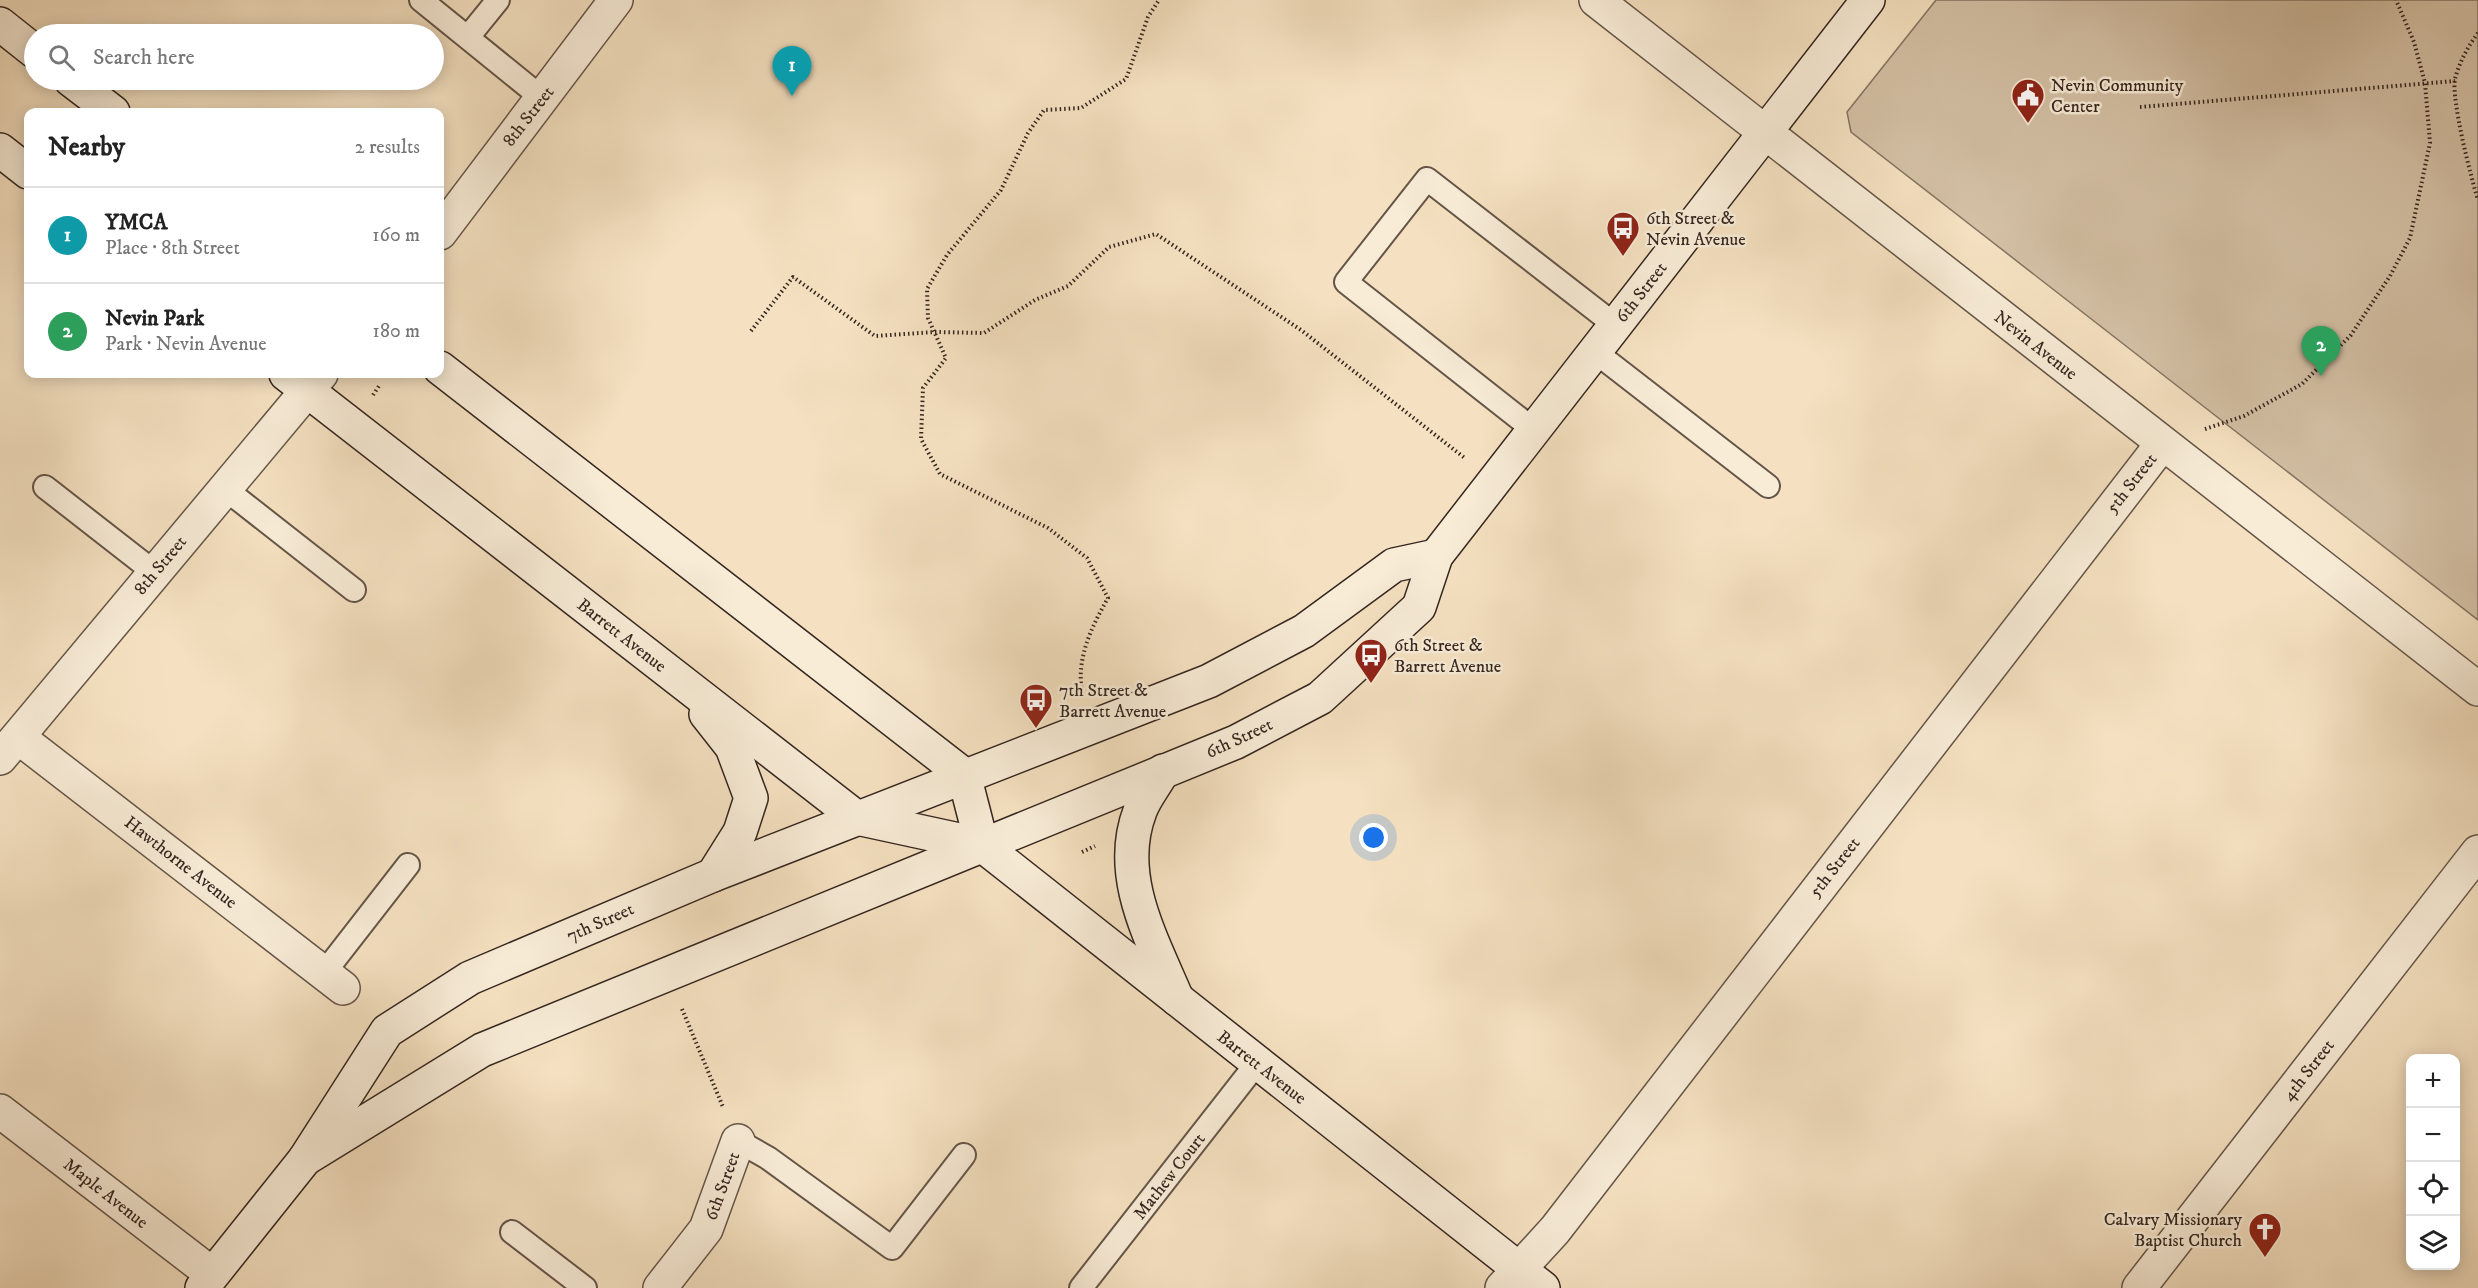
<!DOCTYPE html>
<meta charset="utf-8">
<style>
body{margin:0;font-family:"IM FELL DW Pica",serif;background:#f2f2f2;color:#222}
.controls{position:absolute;right:18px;bottom:18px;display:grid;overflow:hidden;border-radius:12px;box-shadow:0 3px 15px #0003}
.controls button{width:54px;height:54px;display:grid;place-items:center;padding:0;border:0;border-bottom:2px solid #e0e0e0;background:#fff;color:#222;font:30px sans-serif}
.you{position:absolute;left:1374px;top:838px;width:21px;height:21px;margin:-15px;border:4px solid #fff;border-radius:50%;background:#1a73e8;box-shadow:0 0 0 9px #1a73e833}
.badge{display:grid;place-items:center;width:39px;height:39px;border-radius:50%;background:#111827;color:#fff;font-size:20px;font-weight:700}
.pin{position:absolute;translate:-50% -50px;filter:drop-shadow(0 2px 3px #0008)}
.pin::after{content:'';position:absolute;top:32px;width:21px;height:18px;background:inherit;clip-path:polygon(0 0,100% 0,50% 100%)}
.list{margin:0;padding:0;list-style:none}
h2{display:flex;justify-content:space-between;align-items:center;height:78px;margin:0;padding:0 24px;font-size:26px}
h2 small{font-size:20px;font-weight:400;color:#767676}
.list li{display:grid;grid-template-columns:39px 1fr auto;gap:18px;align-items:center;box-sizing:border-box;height:96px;padding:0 24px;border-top:2px solid #e0e0e0}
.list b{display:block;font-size:22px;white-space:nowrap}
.list p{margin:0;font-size:20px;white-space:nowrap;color:#767676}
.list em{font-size:20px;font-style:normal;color:#767676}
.icon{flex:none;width:33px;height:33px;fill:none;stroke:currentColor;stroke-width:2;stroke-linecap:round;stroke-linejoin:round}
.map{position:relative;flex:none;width:2478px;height:1288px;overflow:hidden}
.search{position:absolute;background:#fff;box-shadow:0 3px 15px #0003;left:24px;top:24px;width:420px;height:66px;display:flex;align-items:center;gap:15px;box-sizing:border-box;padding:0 21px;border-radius:33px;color:#767676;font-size:22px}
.panel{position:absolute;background:#fff;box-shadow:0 3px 15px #0003;left:24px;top:108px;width:420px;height:270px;border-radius:12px}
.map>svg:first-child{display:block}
.green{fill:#d4c1a6;stroke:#847463;stroke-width:1.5}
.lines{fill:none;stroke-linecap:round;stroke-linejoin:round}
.lane-casing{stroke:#655548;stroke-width:26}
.street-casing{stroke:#655548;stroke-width:36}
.secondary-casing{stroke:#352620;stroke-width:36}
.path{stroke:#352620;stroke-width:4;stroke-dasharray:1.5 3;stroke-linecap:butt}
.lane{stroke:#f8ecd7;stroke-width:22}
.street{stroke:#f8ecd7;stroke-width:33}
.secondary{stroke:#f8ecd7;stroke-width:33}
.labels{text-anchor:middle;stroke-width:5;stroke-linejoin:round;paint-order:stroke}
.poi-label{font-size:18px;fill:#352620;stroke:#f8ecd7;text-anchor:start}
.street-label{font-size:18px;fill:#352620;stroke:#f8ecd7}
</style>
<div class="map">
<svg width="2478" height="1288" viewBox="0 0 2478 1288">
<rect width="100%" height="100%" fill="#f5e1c1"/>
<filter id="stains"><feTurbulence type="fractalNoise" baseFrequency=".00333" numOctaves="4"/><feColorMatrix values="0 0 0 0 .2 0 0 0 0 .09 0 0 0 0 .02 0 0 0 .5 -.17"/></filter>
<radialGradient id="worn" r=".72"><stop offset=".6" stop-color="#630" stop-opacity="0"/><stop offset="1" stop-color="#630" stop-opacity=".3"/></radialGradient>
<!-- green -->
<path class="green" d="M1936 0H2478V620L1851 132 1847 112Z"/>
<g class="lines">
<defs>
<g id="lane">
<path d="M421 0 542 98"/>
<path d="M468 37 498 0"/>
<path d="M1594 351 1768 486"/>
<path d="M1534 430 1346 282 1427 179 1615 325"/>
<path d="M45 487 154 572"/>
<path d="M224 488 354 590"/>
<path d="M324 973 408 865"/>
<path d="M738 1141 768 1158 892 1248 964 1155"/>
<path d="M512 1232 585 1288"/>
<path d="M1081 1288 1257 1063"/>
</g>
<g id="street">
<path d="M1596 0 2478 689"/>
<path d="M440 233 616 0"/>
<path d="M18 737 343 988"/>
<path d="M0 758 321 374"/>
<path d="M0 1111 212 1274"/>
<path d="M660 1288 706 1229 738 1141"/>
<path d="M1502 1288 1555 1230 2162 444"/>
<path d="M2139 1288 2478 852"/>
</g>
<g id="secondary">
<path d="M0 24 34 51"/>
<path d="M71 80 113 112"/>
<path d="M0 150 28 172"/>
<path d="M440 368 964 775 982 845"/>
<path d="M286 374 857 818 982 845 1543 1288"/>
<path d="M706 714 732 747 751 798 740 832 713 875"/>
<path d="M1163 771C1156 784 1145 797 1140 811 1115 876 1152 939 1177 999"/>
<path d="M305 1159 482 1050 1236 742 1320 698 1419 607 1436 556 1868 0"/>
<path d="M202 1288 305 1159 387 1031 470 978 713 875 1209 681 1304 631 1394 565 1436 556"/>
</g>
</defs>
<!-- lane casing -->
<use href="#lane" class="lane-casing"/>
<!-- street casing -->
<use href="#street" class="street-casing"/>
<!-- secondary casing -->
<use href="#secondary" class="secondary-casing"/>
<!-- path -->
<g class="path">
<path d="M2478 33C2468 46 2459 63 2455 79 2451 99 2471 178 2478 200"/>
<path d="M2140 107 2455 81"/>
<path d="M751 331 793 277 875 336 935 332 984 333 1035 300 1068 286 1109 247 1156 234 1301 330 1466 459"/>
<path d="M373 395 379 386"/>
<path d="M2205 429 2244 416 2302 384 2351 335 2390 276 2410 238 2430 143 2425 83 2414 42 2396 0"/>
<path d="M1082 692C1076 658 1092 626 1108 598L1087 558 1048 528 940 474 921 439 923 388 946 358 928 318 927 289 947 255 1001 190 1028 133 1044 110 1081 108 1126 79 1148 17 1159 0"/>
<path d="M1082 852 1095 846"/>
<path d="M682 1009 723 1107"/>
</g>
<!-- lane -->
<use href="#lane" class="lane"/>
<!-- street -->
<use href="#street" class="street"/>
<!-- secondary -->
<use href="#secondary" class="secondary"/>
</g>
<!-- icons -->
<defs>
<symbol id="civic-pin" viewBox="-11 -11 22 30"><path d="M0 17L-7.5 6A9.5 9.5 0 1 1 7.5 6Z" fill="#8f2418" stroke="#f8ecd7"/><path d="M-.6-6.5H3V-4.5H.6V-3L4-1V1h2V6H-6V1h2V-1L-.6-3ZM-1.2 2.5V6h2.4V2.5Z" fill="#fff"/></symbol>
<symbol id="bus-pin" viewBox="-11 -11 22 30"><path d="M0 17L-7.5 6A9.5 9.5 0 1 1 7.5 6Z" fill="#8f2418" stroke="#f8ecd7"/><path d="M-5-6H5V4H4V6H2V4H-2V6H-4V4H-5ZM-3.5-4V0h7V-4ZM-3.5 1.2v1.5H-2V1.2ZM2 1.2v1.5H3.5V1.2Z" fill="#fff"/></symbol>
<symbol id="church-pin" viewBox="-11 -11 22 30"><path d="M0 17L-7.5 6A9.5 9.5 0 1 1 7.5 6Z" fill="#8f2418" stroke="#f8ecd7"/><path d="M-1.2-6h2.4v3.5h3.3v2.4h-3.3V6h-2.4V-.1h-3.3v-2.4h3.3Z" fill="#fff"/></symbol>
</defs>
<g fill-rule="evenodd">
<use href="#civic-pin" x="2009" y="76" width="38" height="52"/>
<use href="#bus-pin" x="1604" y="209" width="38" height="52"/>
<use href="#bus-pin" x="1352" y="636" width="38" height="52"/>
<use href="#bus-pin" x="1017" y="681" width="38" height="52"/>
<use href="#church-pin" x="2246" y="1210" width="38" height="52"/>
</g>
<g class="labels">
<!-- poi labels -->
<g class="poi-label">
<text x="2051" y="91">Nevin Community<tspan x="2051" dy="21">Center</tspan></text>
<text x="1646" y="224">6th Street &amp;<tspan x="1646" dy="21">Nevin Avenue</tspan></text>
<text x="1394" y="651">6th Street &amp;<tspan x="1394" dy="21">Barrett Avenue</tspan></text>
<text x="1059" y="696">7th Street &amp;<tspan x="1059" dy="21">Barrett Avenue</tspan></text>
<text x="2242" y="1225" text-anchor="end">Calvary Missionary<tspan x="2242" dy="21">Baptist Church</tspan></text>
</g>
<!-- street labels -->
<g class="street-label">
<text transform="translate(528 116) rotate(-52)" y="6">8th Street</text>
<text transform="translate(1641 292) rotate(-52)" y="6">6th Street</text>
<text transform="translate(2036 345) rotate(38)" y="6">Nevin Avenue</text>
<text transform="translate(2131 483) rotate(-52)" y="6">5th Street</text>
<text transform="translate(160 565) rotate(-50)" y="6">8th Street</text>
<text transform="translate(622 635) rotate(38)" y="6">Barrett Avenue</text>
<text transform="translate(1239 738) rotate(-25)" y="6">6th Street</text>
<text transform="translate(181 862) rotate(38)" y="6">Hawthorne Avenue</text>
<text transform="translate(1834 867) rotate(-52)" y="6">5th Street</text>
<text transform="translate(600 922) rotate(-24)" y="6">7th Street</text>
<text transform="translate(1262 1067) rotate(38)" y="6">Barrett Avenue</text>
<text transform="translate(2308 1070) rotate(-52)" y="6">4th Street</text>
<text transform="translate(1169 1176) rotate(-52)" y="6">Mathew Court</text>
<text transform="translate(722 1186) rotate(-70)" y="6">6th Street</text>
<text transform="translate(106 1193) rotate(38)" y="6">Maple Avenue</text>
</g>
</g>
<rect width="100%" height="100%" filter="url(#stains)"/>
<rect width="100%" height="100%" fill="url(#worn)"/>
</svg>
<div class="controls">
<button>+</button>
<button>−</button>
<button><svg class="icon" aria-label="locate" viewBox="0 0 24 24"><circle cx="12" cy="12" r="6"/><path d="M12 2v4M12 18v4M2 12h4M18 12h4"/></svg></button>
<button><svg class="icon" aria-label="layers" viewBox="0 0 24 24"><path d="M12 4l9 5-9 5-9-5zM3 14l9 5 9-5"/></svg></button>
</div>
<div class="you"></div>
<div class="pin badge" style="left:792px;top:96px;background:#0f9aa8">1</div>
<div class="pin badge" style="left:2321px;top:376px;background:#2e9e5b">2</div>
<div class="search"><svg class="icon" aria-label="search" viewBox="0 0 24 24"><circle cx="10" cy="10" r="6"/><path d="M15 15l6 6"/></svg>Search here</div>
<section class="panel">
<h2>Nearby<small>2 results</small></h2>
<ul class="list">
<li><span class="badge" style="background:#0f9aa8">1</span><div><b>YMCA</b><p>Place · 8th Street</p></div><em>160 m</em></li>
<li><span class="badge" style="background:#2e9e5b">2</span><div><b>Nevin Park</b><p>Park · Nevin Avenue</p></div><em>180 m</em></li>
</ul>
</section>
</div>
